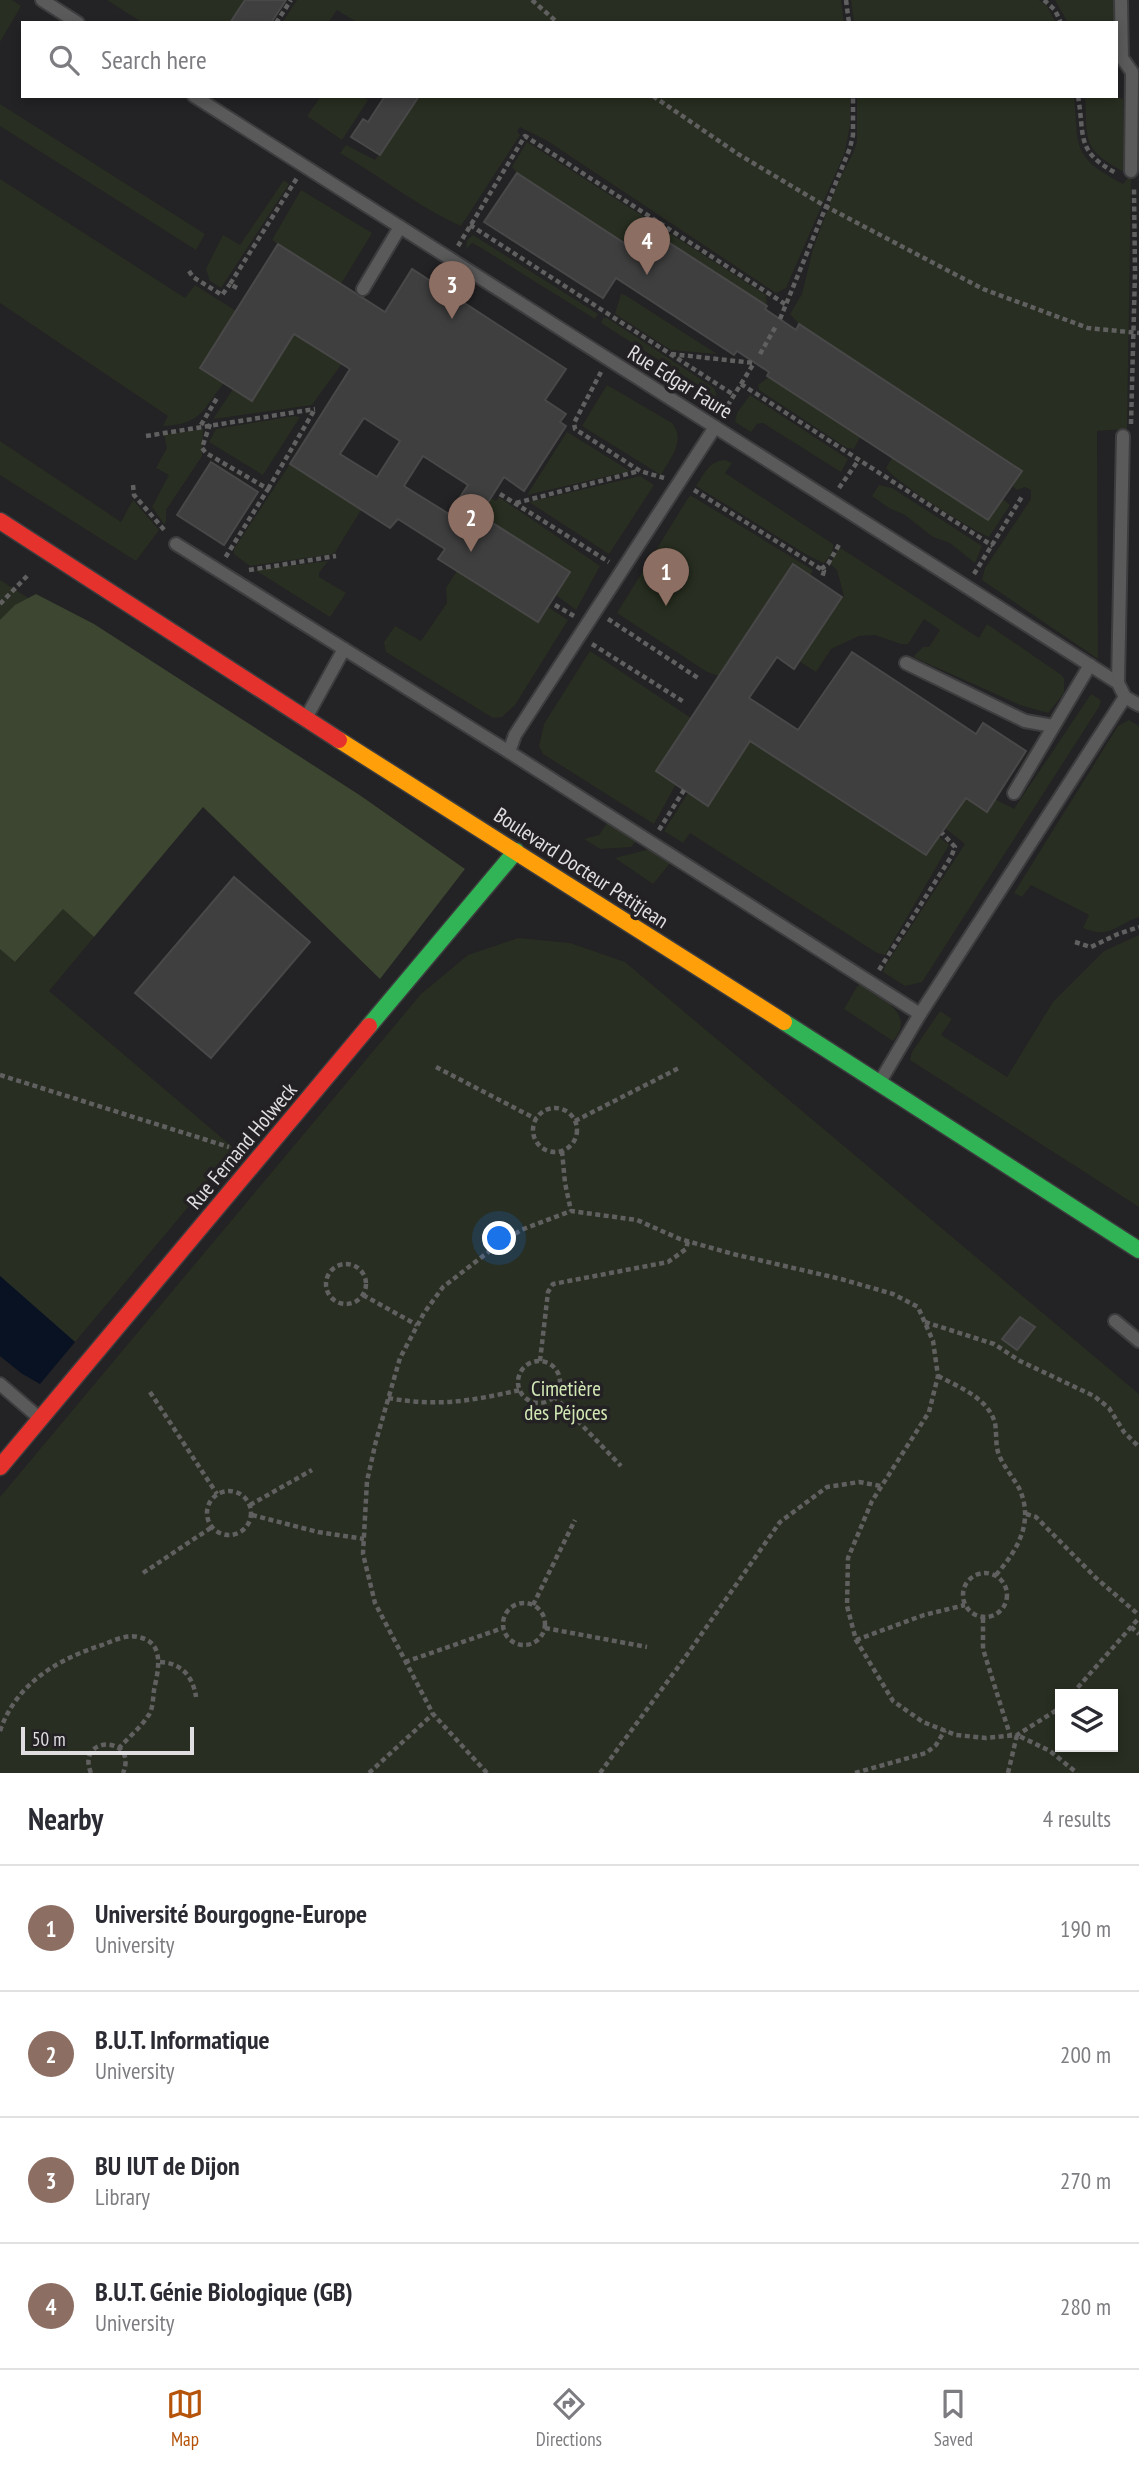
<!DOCTYPE html>
<meta charset="utf-8">
<style>
body{margin:0;font-family:"PT Sans Narrow",sans-serif;background:#f7f7f7;color:#2b2b33}
.controls{position:absolute;right:21px;bottom:21px;display:grid;overflow:hidden;border-radius:0px;box-shadow:0 4px 10px #0003}
.controls button{width:63px;height:63px;display:grid;place-items:center;padding:0;border:0;border-bottom:2px solid #e1e1e2;background:#fff;color:#2b2b33;font:35px sans-serif}
.scale{position:absolute;left:21px;bottom:18px;width:173px;box-sizing:border-box;padding-left:7px;border:4px solid #e0dee0;border-top:0;font-size:19px;line-height:24px;white-space:nowrap;color:#e0dee0;-webkit-text-stroke:5px #242125;paint-order:stroke}
.you{position:absolute;left:500px;top:1239px;width:24px;height:24px;margin:-18px;border:5px solid #fff;border-radius:50%;background:#1a73e8;box-shadow:0 0 0 10px #1a73e833}
.badge{display:grid;place-items:center;width:46px;height:46px;border-radius:50%;background:#b45309;color:#fff;font-size:23px;font-weight:700}
.pin{position:absolute;translate:-50% -58px;filter:drop-shadow(0 2px 4px #0008)}
.pin::after{content:'';position:absolute;top:37px;width:24px;height:21px;background:inherit;clip-path:polygon(0 0,100% 0,50% 100%)}
.list{margin:0;padding:0;list-style:none}
h2{display:flex;justify-content:space-between;align-items:center;height:91px;margin:0;padding:0 28px;font-size:30px}
h2 small{font-size:23px;font-weight:400;color:#7c7c81}
.list li{display:grid;grid-template-columns:46px 1fr auto;gap:21px;align-items:center;box-sizing:border-box;height:126px;padding:0 28px;border-top:2px solid #e1e1e2}
.list b{display:block;font-size:26px;white-space:nowrap}
.list p{margin:0;font-size:23px;white-space:nowrap;color:#7c7c81}
.list em{font-size:23px;font-style:normal;color:#7c7c81}
.icon{flex:none;width:38px;height:38px;fill:none;stroke:currentColor;stroke-width:2;stroke-linecap:round;stroke-linejoin:round}
.map{position:relative;flex:none;width:1139px;height:1773px;overflow:hidden}
.search{position:absolute;background:#fff;box-shadow:0 4px 10px #0003;left:21px;right:21px;top:21px;height:77px;display:flex;align-items:center;gap:18px;box-sizing:border-box;padding:0 24px;border-radius:0px;color:#7c7c81;font-size:26px}
.sheet{height:595px;background:#fff}
nav{display:flex;justify-content:space-around;align-items:center;box-sizing:border-box;height:98px;border-top:2px solid #e1e1e2;background:#fff;font-size:19px;color:#7c7c81}
nav a{display:grid;justify-items:center;gap:4px}
nav .on{color:#b45309}
.map>svg:first-child{display:block}
.green{fill:#282e21;fill-rule:evenodd}
.forest{fill:#3d4631}
.water{fill:#081223}
.building{fill:#403f3f;stroke:#494848;stroke-width:2;fill-rule:evenodd}
.lines{fill:none;stroke-linecap:round;stroke-linejoin:round}
.lane-casing{stroke:#3d3c3e;stroke-width:16}
.fast-casing{stroke:#3d3c3e;stroke-width:19}
.slow-casing{stroke:#3d3c3e;stroke-width:19}
.jam-casing{stroke:#3d3c3e;stroke-width:19}
.path{stroke:#616060;stroke-width:4.5;stroke-dasharray:5 3.5;stroke-linecap:butt}
.lane{stroke:#5a5a5a;stroke-width:12}
.fast{stroke:#30b455;stroke-width:16}
.slow{stroke:#ff9f0a;stroke-width:16}
.jam{stroke:#e5322d;stroke-width:16}
.labels{text-anchor:middle;stroke-width:7;stroke-linejoin:round;paint-order:stroke}
.street-label{font-size:21px;fill:#e0dee0;stroke:#242125}
.park-label{font-size:21px;fill:#d2e9b5;stroke:#242125}
</style>
<div class="map">
<svg width="1139" height="1773" viewBox="0 0 1139 1773">
<rect width="100%" height="100%" fill="#232224"/>
<!-- green -->
<g class="green">
<path d="M0 0H12L21 6 0 42Z"/>
<path d="M107 0H245L230 23H143Z"/>
<path d="M297 0H841L844 23H358L337 10 328 23H282Z"/>
<path d="M851 0H1039L1047 6 1056 23H854Z"/>
<path d="M1055 0H1115L1116 23H1068Z"/>
<path d="M321 96H361L368 100 342 140 307 116Z"/>
<path d="M419 96H850V125L845 152 786 288 776 293 546 140 520 127 517 131 520 135 461 226C418 207 380 176 340 153L346 145 375 160Z"/>
<path d="M857 96H1074C1079 149 1071 156 1123 184L1131 175 1127 429 1097 431 1098 659 982 580 985 568 1031 499V490L1025 487 1017 490 1012 486 1022 470 799 324 790 314 802 294 813 249 836 187 854 151 857 141Z"/>
<path d="M1085 96H1116L1123 99 1124 172C1081 148 1088 142 1085 96Z"/>
<path d="M0 104 205 234 196 250 0 126Z"/>
<path d="M527 142 766 295 767 306 648 229 635 250 517 173 512 167Z"/>
<path d="M0 179 185 298 195 285 236 311 200 368 224 383C201 411 202 424 163 426L168 416 0 303Z"/>
<path d="M284 180 289 184 221 288 210 281 206 269 223 235 240 245Z"/>
<path d="M301 190 372 233 341 284 272 240Z"/>
<path d="M473 235 598 314 595 319 478 246 472 243 466 249 467 240Z"/>
<path d="M621 294 625 295 717 354 671 350 615 314Z"/>
<path d="M603 318H607L714 388 717 396 710 405 704 402 706 390 601 323Z"/>
<path d="M284 328 346 358 312 405 213 419 233 389 252 400 288 344Z"/>
<path d="M769 377 860 437 854 449 847 448 759 390 758 385Z"/>
<path d="M607 385 672 423C686 441 671 457 661 475L582 426Z"/>
<path d="M750 395 848 459 841 472 763 423 757 424 751 432 735 422 737 413Z"/>
<path d="M294 416 300 417 263 475 209 442 216 429Z"/>
<path d="M203 429 202 456 166 510V521L164 524 152 507 169 475 156 468 167 448 164 435Z"/>
<path d="M567 432 630 471 527 495Z"/>
<path d="M0 441 121 522 133 500 159 530 136 561 0 475Z"/>
<path d="M892 458 988 520 1003 499 1010 505 989 537C970 529 896 483 886 468Z"/>
<path d="M725 460 732 463 725 473 833 544C834 552 829 558 824 563L807 555 696 486C705 473 709 461 725 460Z"/>
<path d="M290 464 361 510 334 554 250 566 234 554V549Z"/>
<path d="M640 476 654 485 609 554 529 502Z"/>
<path d="M879 485 892 488 982 546 975 563 950 543 933 537 905 515 889 508 872 496Z"/>
<path d="M690 495 813 570 810 576 792 564 719 676 707 672 617 613Z"/>
<path d="M499 497 600 566 576 610 556 595 570 572 480 515 491 498 496 501Z"/>
<path d="M839 547 979 638 987 624 1060 674 1064 678V693L1048 713 1020 705 913 657 923 647H929L940 630 924 619 908 644H901L875 635 859 636 831 649 816 672 799 661 844 596 837 570 830 564Z"/>
<path d="M328 561 319 573V577L346 593 330 617 255 570Z"/>
<path d="M457 571 538 622 548 607 568 620 515 705 502 717 493 718 386 652 384 642 395 626 421 641 447 603 446 588Z"/>
<path d="M0 580 30 599 0 627Z"/>
<path d="M590 651 691 718 657 771 676 784 654 824 543 754 539 746 544 724Z"/>
<path d="M1091 694 1101 700 1099 707 922 982 905 986 883 972 885 966 965 844 945 828 966 798 986 812 995 799 1014 809Z"/>
<path d="M1129 720 1139 726V917C1114 926 1110 939 1083 928L1089 915 1031 885 1022 897 1014 893 1118 726Z"/>
<path d="M751 739 781 761 926 855 939 837 949 845 885 955 877 953 690 833 683 843 664 831 688 793Z"/>
<path d="M607 823 636 841 631 847 600 849 584 839 599 835Z"/>
<path d="M650 849 671 862 653 884 615 858Z"/>
<path d="M63 908 94 937 49 991 236 1150 75 1342 0 1276V949L16 962Z"/>
<path d="M1139 935V1207L910 1060 912 1052 940 1011 952 1019 941 1035 1007 1077 1053 1002 1104 951Z"/>
<path d="M518 938 570 943 625 962 1139 1394V1773H0V1497L421 994 468 955ZM1060 1694H1113V1747H1060Z"/>
<path d="M858 985C868 985 871 989 878 995 895 1008 911 1019 893 1041L844 1009Z"/>
</g>
<!-- forest -->
<path class="forest" d="M36 594 94 624 361 796 465 869 380 979 203 807 94 937 63 909 15 962 0 949V620L15 605Z"/>
<!-- water -->
<path class="water" d="M0 1276 75 1342 40 1384 21 1373 0 1356Z"/>
<!-- building -->
<g class="building">
<path d="M245 0H286L271 23H230Z"/>
<path d="M385 96H419L380 155 351 137 363 119 368 122Z"/>
<path d="M517 173 635 250 648 229 767 306 765 309 796 330 799 324 1022 471 988 520 767 376 769 372 737 351 734 355 616 278 603 298 484 222Z"/>
<path d="M278 244 385 312 412 269 566 369 545 400 566 414 560 422 566 426 524 491 504 477 480 515 570 572 538 622 438 559 445 549 398 519 390 528 290 464 350 369 294 334 252 401 200 368ZM364 418 400 441 377 477 340 454ZM423 456 468 485 449 514 404 486Z"/>
<path d="M211 462 258 492 224 545 177 515Z"/>
<path d="M793 564 842 597 794 669 777 657 749 698 798 730 852 652 976 734 983 723 1026 751 987 812 966 798 926 855 750 741 708 806 656 771Z"/>
<path d="M234 877 310 942 211 1058 135 993Z"/>
<path d="M1020 1317 1035 1327 1017 1350 1002 1339Z"/>
</g>
<g class="lines">
<defs>
<g id="lane">
<path d="M42 0 78 23"/>
<path d="M1121 0 1122 58 1132 72 1131 171"/>
<path d="M194 96 1118 683 1125 697 1139 705"/>
<path d="M363 289 400 227"/>
<path d="M715 427 515 735 509 752 920 1014"/>
<path d="M176 544 509 752"/>
<path d="M906 663 1025 721 1053 726"/>
<path d="M1118 683 1123 436"/>
<path d="M307 716 344 649"/>
<path d="M1014 793 1090 665"/>
<path d="M881 1080 920 1014 1125 697"/>
<path d="M1115 1321 1139 1341"/>
<path d="M0 1384 37 1416"/>
</g>
<g id="fast">
<path d="M784 1022 1139 1250"/>
<path d="M369 1026 516 851"/>
</g>
<path id="slow" d="M339 740 784 1022"/>
<g id="jam">
<path d="M0 521 339 740"/>
<path d="M0 1467 369 1026"/>
</g>
</defs>
<!-- lane casing -->
<use href="#lane" class="lane-casing"/>
<!-- fast casing -->
<use href="#fast" class="fast-casing"/>
<!-- slow casing -->
<use href="#slow" class="slow-casing"/>
<!-- jam casing -->
<use href="#jam" class="jam-casing"/>
<!-- path -->
<g class="path">
<path d="M532 0 558 23"/>
<path d="M846 0 849 23"/>
<path d="M1044 0 1055 10 1061 23"/>
<path d="M276 23 291 0"/>
<path d="M653 96 738 154 825 206 983 289 1088 328 1139 333"/>
<path d="M1078 96C1085 136 1075 151 1116 173"/>
<path d="M470 225 734 395"/>
<path d="M458 246 525 136 785 304"/>
<path d="M189 271 193 277 222 295 230 284"/>
<path d="M237 288 230 284 297 178"/>
<path d="M780 319 850 148 853 135V96"/>
<path d="M671 354 754 363"/>
<path d="M760 354 776 326"/>
<path d="M601 372 574 423 575 429 640 471 664 478"/>
<path d="M741 384 993 546"/>
<path d="M723 413 754 363"/>
<path d="M210 424 202 448 206 453 268 489 225 558"/>
<path d="M1131 424 1135 273 1134 188"/>
<path d="M201 425 217 398"/>
<path d="M146 436 315 409"/>
<path d="M133 485 134 495 166 532"/>
<path d="M839 488 858 461"/>
<path d="M268 489 315 409"/>
<path d="M694 490 824 571 822 578"/>
<path d="M500 494 609 562"/>
<path d="M516 503 639 471"/>
<path d="M821 569 828 564 840 543"/>
<path d="M249 570 336 556"/>
<path d="M974 574 1023 495"/>
<path d="M0 604 29 574"/>
<path d="M555 605 574 616"/>
<path d="M608 619 698 678"/>
<path d="M592 644 684 702"/>
<path d="M659 830 684 790"/>
<path d="M1075 942 1091 947 1118 934 1139 927"/>
<path d="M879 970 951 857 955 847 942 833"/>
<path d="M436 1067 536 1119"/>
<path d="M0 1075 229 1147"/>
<circle cx="555" cy="1130" r="22"/>
<path d="M575 1121 679 1068"/>
<path d="M562 1151 565 1183 571 1211"/>
<circle cx="346" cy="1284" r="20"/>
<path d="M363 1295 417 1325"/>
<path d="M925 1322 994 1344 1020 1361 1094 1396 1109 1408 1124 1432 1139 1447"/>
<path d="M540 1361 548 1292 553 1284 668 1262 686 1249 688 1241"/>
<circle cx="539" cy="1382" r="21"/>
<path d="M938 1376C959 1387 988 1398 995 1423 997 1434 995 1445 999 1455 1004 1467 1013 1477 1019 1488 1035 1522 1017 1551 995 1576"/>
<path d="M150 1392 217 1494"/>
<path d="M554 1396 621 1466"/>
<path d="M388 1398C438 1407 471 1401 520 1390"/>
<circle cx="229" cy="1513" r="22"/>
<path d="M250 1505 312 1470"/>
<path d="M1026 1514 1036 1517 1096 1578 1139 1615"/>
<path d="M252 1515 318 1532 364 1539"/>
<circle cx="985" cy="1595" r="22"/>
<path d="M143 1573 212 1527"/>
<circle cx="524" cy="1624" r="21"/>
<path d="M533 1605 575 1520"/>
<path d="M983 1618V1649L1010 1735"/>
<path d="M1131 1627 1139 1634"/>
<path d="M545 1628 647 1647"/>
<path d="M856 1640 924 1615 965 1605"/>
<path d="M160 1662C181 1663 193 1676 196 1697"/>
<path d="M405 1662 503 1628"/>
<path d="M1072 1694 1139 1618"/>
<path d="M0 1731C16 1684 56 1660 102 1645 113 1641 126 1634 138 1637 166 1642 158 1671 154 1690 153 1698 153 1710 148 1716 140 1728 128 1738 119 1748"/>
<path d="M91 1773C75 1735 139 1735 123 1773"/>
<path d="M369 1773 433 1714"/>
<path d="M487 1773 433 1714 375 1603 363 1554 367 1481 376 1441 400 1358 424 1313 443 1287 487 1253 521 1230 571 1211 637 1220 680 1239 733 1254 841 1279 893 1294 918 1307 933 1341 938 1376 929 1412 872 1501 848 1558 847 1606 856 1640 893 1701 923 1722 956 1735 986 1738 1017 1735 1060 1708"/>
<path d="M600 1773 684 1659 780 1522 827 1487 859 1482 881 1486"/>
<path d="M855 1773 926 1753 936 1745 945 1730"/>
<path d="M1008 1773 1017 1735 1050 1751 1077 1773"/>
</g>
<!-- lane -->
<use href="#lane" class="lane"/>
<!-- fast -->
<use href="#fast" class="fast"/>
<!-- slow -->
<use href="#slow" class="slow"/>
<!-- jam -->
<use href="#jam" class="jam"/>
</g>
<g class="labels">
<!-- street labels -->
<g class="street-label">
<text transform="translate(680 382) rotate(32)" y="7">Rue Edgar Faure</text>
<text transform="translate(581 868) rotate(33)" y="7">Boulevard Docteur Petitjean</text>
<text transform="translate(242 1146) rotate(-50)" y="7">Rue Fernand Holweck</text>
</g>
<!-- park labels -->
<g class="park-label">
<text x="566" y="1396">Cimetière<tspan x="566" dy="24">des Péjoces</tspan></text>
</g>
</g>
</svg>
<div class="controls">
<button><svg class="icon" aria-label="layers" viewBox="0 0 24 24"><path d="M12 4l9 5-9 5-9-5zM3 14l9 5 9-5"/></svg></button>
</div>
<div class="scale">50 m</div>
<div class="you"></div>
<div class="pin badge" style="left:666px;top:606px;background:#8d6e63">1</div>
<div class="pin badge" style="left:471px;top:552px;background:#8d6e63">2</div>
<div class="pin badge" style="left:452px;top:319px;background:#8d6e63">3</div>
<div class="pin badge" style="left:647px;top:275px;background:#8d6e63">4</div>
<div class="search"><svg class="icon" aria-label="search" viewBox="0 0 24 24"><circle cx="10" cy="10" r="6"/><path d="M15 15l6 6"/></svg>Search here</div>
</div>
<section class="sheet">
<h2>Nearby<small>4 results</small></h2>
<ul class="list">
<li><span class="badge" style="background:#8d6e63">1</span><div><b>Université Bourgogne-Europe</b><p>University</p></div><em>190 m</em></li>
<li><span class="badge" style="background:#8d6e63">2</span><div><b>B.U.T. Informatique</b><p>University</p></div><em>200 m</em></li>
<li><span class="badge" style="background:#8d6e63">3</span><div><b>BU IUT de Dijon</b><p>Library</p></div><em>270 m</em></li>
<li><span class="badge" style="background:#8d6e63">4</span><div><b>B.U.T. Génie Biologique (GB)</b><p>University</p></div><em>280 m</em></li>
</ul>
</section>
<nav>
<a class="on"><svg class="icon" aria-label="map" viewBox="0 0 24 24"><path d="M3 6l6-2 6 2 6-2v14l-6 2-6-2-6 2zM9 4v14M15 6v14"/></svg>Map</a>
<a><svg class="icon" aria-label="directions" viewBox="0 0 24 24"><path d="M12 3l9 9-9 9-9-9zM9 14v-3h6M13 9l2 2-2 2"/></svg>Directions</a>
<a><svg class="icon" aria-label="saved" viewBox="0 0 24 24"><path d="M7 4h10v16l-5-4-5 4z"/></svg>Saved</a>
</nav>
